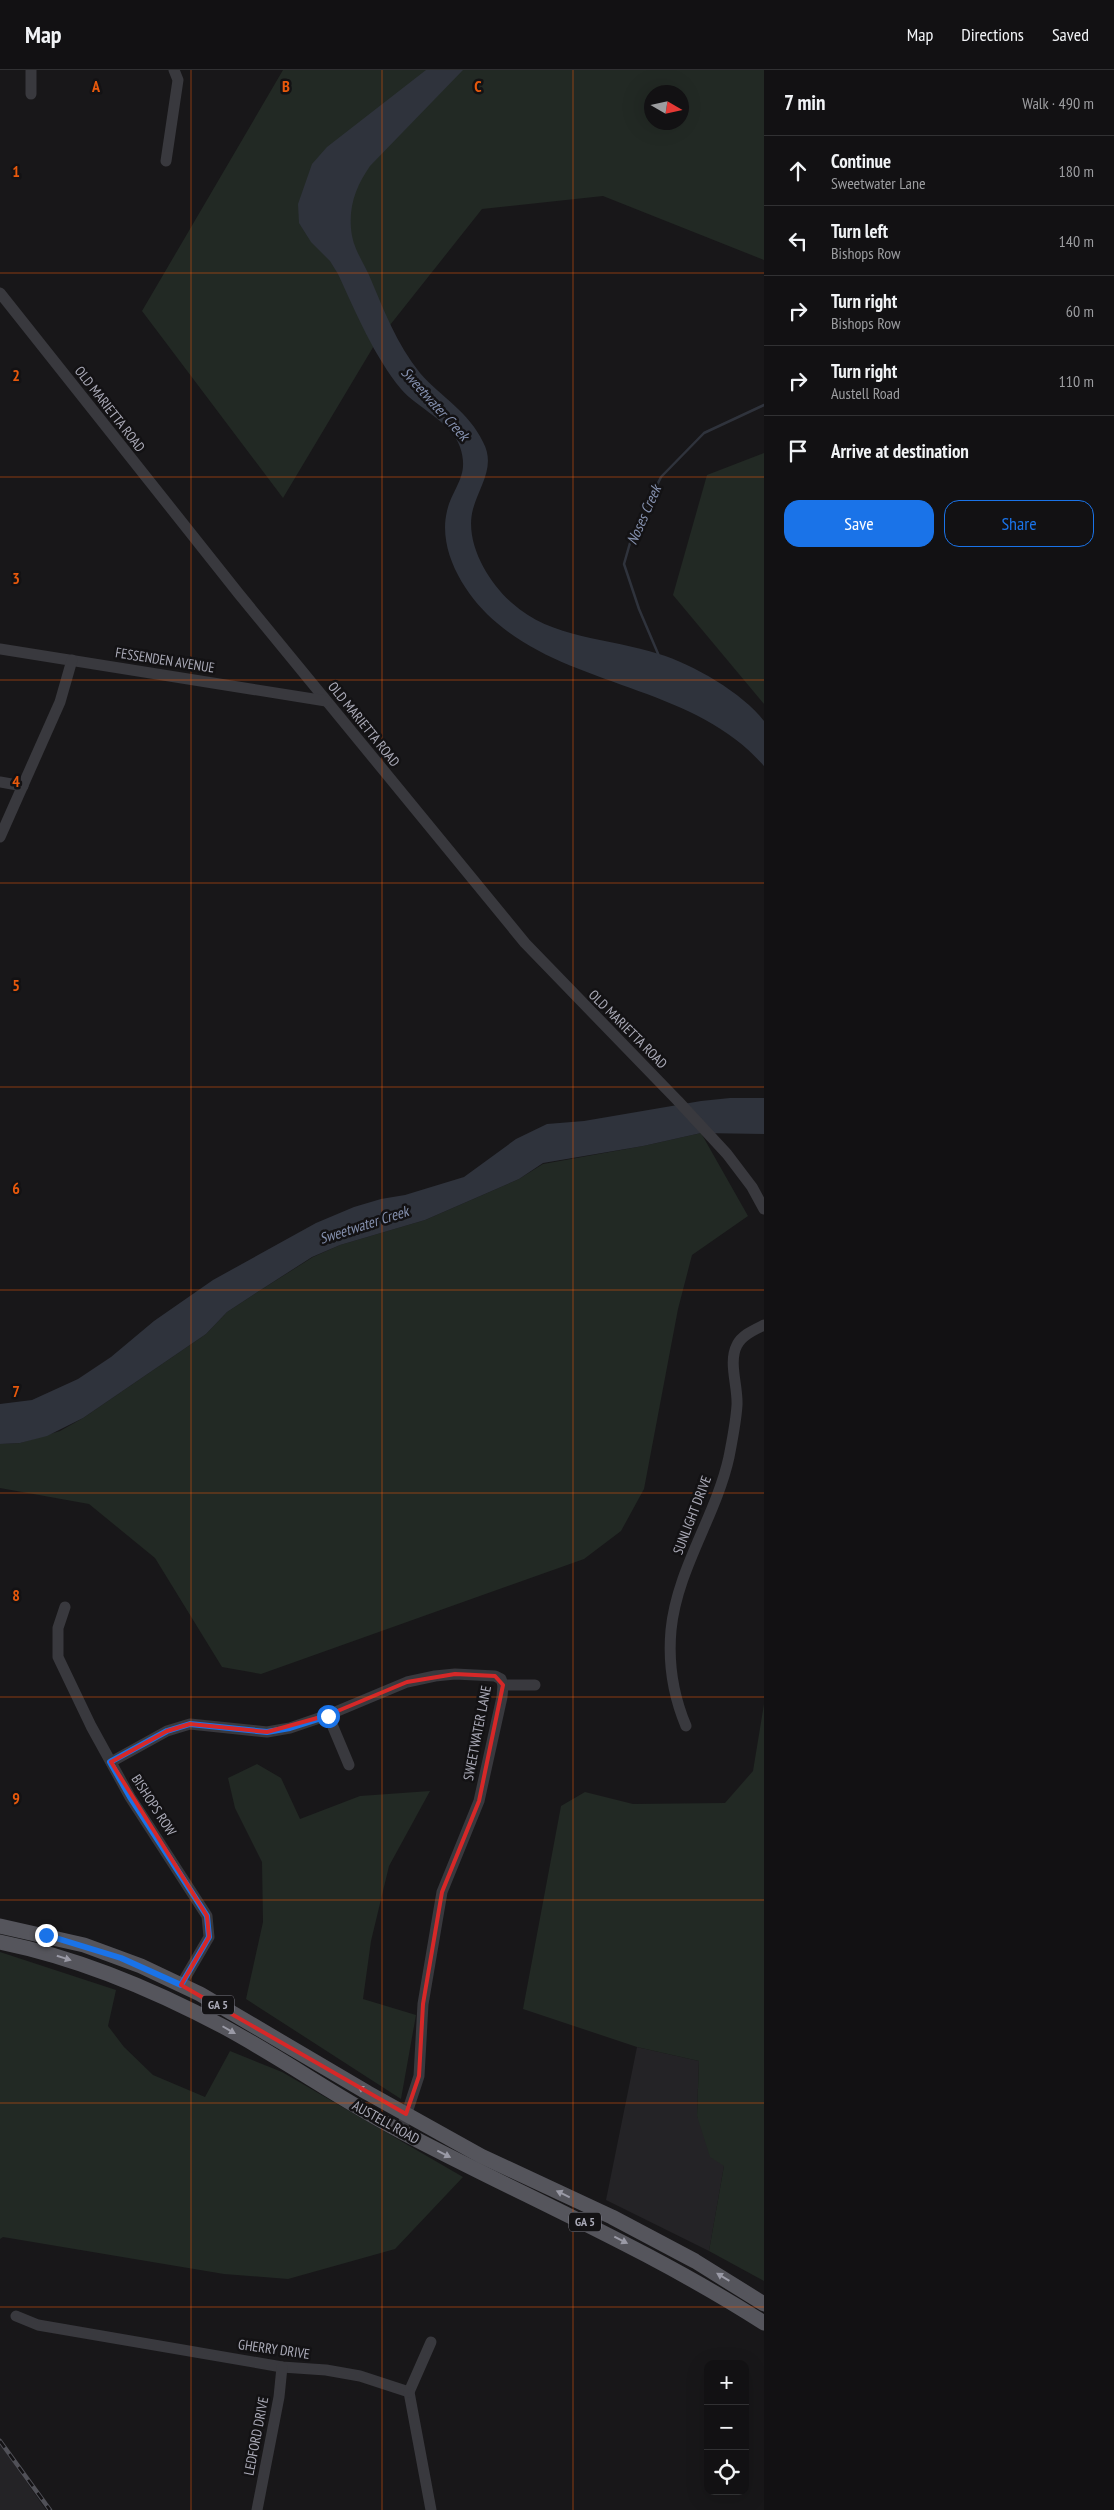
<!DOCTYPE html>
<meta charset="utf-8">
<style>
body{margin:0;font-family:"PT Sans Narrow",sans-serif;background:#1f1f21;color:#f1f3f6}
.controls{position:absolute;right:15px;bottom:15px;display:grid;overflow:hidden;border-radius:10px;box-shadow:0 5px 20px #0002}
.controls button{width:45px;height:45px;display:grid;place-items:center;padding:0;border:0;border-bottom:1px solid #313133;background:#121113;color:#f1f3f6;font:25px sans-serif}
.compass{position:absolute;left:644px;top:15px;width:45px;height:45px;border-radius:50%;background:#121113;box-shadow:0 5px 20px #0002;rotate:99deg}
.stop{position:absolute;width:15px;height:15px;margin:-11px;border:4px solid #1a73e8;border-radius:50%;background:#fff}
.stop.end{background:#1a73e8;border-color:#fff;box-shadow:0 1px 5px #0008}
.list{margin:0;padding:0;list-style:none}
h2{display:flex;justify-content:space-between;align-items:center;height:65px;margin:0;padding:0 20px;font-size:21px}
h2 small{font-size:16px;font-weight:400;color:#9c9da0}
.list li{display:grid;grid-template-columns:32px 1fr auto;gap:15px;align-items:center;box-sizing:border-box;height:70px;padding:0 20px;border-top:1px solid #313133}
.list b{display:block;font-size:19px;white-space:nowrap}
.list p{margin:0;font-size:16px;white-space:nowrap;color:#9c9da0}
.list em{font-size:16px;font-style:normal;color:#9c9da0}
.actions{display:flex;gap:10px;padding:15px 20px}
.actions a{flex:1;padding:11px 0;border:1px solid #1a73e8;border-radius:15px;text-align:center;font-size:18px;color:#1a73e8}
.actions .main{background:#1a73e8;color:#fff}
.icon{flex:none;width:28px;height:28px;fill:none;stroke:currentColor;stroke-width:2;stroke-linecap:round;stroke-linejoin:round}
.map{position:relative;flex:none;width:764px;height:2440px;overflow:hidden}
header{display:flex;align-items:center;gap:30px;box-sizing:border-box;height:70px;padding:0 25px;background:#121113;border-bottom:1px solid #313133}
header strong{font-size:24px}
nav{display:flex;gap:28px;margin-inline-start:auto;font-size:18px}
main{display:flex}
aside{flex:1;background:#121113}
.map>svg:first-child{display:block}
.built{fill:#242326}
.green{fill:#222924;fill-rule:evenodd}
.water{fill:#2f333c}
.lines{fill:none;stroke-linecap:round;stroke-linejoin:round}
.stream{stroke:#2f333c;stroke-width:2.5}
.minor{stroke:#39393e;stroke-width:11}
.major{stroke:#55555c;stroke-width:15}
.rail-casing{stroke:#505057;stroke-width:4.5}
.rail{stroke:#131214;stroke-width:2.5;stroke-dasharray:8;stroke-linecap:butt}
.oneway{fill:#9a9aa6}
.route{stroke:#1a73e8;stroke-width:6}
.marked{fill:none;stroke:#d62828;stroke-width:4;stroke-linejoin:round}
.grid{fill:none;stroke:#e8590c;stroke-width:1;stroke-opacity:0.55}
.labels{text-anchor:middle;stroke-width:5;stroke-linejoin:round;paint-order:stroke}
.shield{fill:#131214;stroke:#7d7d87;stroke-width:1}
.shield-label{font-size:12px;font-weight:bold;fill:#ababb8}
.street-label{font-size:14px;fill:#ababb8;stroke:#131214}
.water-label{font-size:15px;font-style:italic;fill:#8591af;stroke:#131214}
.grid-label{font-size:16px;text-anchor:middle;font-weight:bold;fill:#e8590c;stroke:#131214;stroke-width:5;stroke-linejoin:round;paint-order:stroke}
</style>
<header>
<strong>Map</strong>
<nav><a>Map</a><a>Directions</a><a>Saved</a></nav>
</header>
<main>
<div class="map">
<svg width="764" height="2440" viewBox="0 0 764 2440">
<rect width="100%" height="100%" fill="#181719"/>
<!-- built -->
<g class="built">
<path d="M637 1977 699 1991 697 2046 724 2096 709 2181 606 2130Z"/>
<path d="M0 2374 3 2378 46 2440H0Z"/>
</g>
<!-- green -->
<g class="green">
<path d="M283 0H764V190L603 126 482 139 375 274 283 428 142 241ZM652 22H682V52H652Z"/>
<path d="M764 383V634L673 525 707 405Z"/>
<path d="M701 1063 748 1146 692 1185 678 1239 644 1419 621 1461 584 1489 261 1604 222 1597 155 1488 89 1434 0 1418V1374L20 1373 60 1361 83 1348 206 1264 227 1242 259 1221 313 1187 340 1175 425 1150 519 1109 543 1094 643 1076Z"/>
<path d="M764 1634V2211L709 2181 724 2096 710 2087 697 2046 699 1991 637 1977 523 1939 561 1736 585 1722 633 1734 725 1733 753 1701Z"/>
<path d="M257 1694 281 1708 300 1749 360 1726 430 1721 389 1796 371 1871 363 1929 416 1945 401 2029 246 1929 263 1852 262 1792 235 1738 228 1708Z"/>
<path d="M0 1882 116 1920 108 1956 124 1977 153 2005 205 2027 230 1981 282 2002 463 2107 395 2179 288 2209 224 2204 3 2167 0 2169Z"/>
</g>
<!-- water -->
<g class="water">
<path d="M426 0H463L370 96C357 115 349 134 351 158 352 176 362 190 369 205 383 238 397 275 420 303 441 327 469 342 483 372 496 396 480 415 473 439 464 472 488 512 512 533 551 569 610 568 659 584 692 594 743 623 764 651V696C695 616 572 618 497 553 467 528 437 482 447 441 453 416 470 406 460 377 452 352 417 338 401 319 374 286 356 243 338 204L330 191 311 172 299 153 298 134 312 94 327 77Z"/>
<path d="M730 1028H764V1064L701 1063 643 1076 543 1093 519 1109 425 1150 340 1175 312 1187 259 1221 227 1242 206 1264 83 1348 47 1366 20 1373 0 1374V1334L32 1330 78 1309 111 1287 154 1251 213 1210 316 1153 354 1137 381 1129 405 1125 464 1107 516 1069 547 1054 584 1051 701 1031Z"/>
</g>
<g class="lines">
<!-- stream -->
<path class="stream" d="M659 586 639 539 624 494 632 466 661 407 704 363 764 335"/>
<!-- minor -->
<g class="minor">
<path d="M31 0V24"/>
<path d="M166 91 178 10 174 0"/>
<path d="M0 223 239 524 525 873 678 1031 727 1084 752 1117 764 1139"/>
<path d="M0 579 326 631"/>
<path d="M0 712 23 716"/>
<path d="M0 767 60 632 72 590"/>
<path d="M65 1537 58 1558V1587L91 1656 130 1727 207 1846 209 1867 181 1915"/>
<path d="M503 1615H535"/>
<path d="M328 1645 349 1695"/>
<path d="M686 1656C673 1625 668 1593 671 1560 677 1499 716 1446 729 1387 732 1371 736 1352 737 1335 738 1316 728 1292 737 1275 742 1265 754 1260 764 1255"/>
<path d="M111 1692 167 1661 190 1654 267 1662 290 1658 328 1645 407 1612 435 1606 455 1604 495 1606 501 1609 503 1615 502 1627 479 1731 442 1822 423 1934 419 2006 401 2061"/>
<path d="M16 2246 38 2255 282 2297 326 2300 360 2306 409 2322 431 2440"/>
<path d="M409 2322 431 2272"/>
<path d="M257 2440 279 2327 282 2297"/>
</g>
<!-- major -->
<g class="major">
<path d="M0 1856 84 1875 141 1896 200 1924 368 2023 481 2086 612 2147 695 2191 764 2234"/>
<path d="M0 1872C79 1888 153 1919 224 1957 285 1990 341 2030 402 2062 523 2126 649 2179 764 2253"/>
</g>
<defs>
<path id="rail" d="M0 2371 50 2440"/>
</defs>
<!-- rail casing -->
<use href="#rail" class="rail-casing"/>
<!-- rail -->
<use href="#rail" class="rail"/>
</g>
<!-- one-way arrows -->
<defs><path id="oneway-solid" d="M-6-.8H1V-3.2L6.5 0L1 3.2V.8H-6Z" transform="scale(1.25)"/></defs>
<g class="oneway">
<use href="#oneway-solid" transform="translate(64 1888) rotate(17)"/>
<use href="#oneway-solid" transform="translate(229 1960) rotate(30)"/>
<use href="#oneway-solid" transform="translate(364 2020) rotate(-150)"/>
<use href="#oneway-solid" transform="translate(444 2084) rotate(27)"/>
<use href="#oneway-solid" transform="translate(563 2124) rotate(-154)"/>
<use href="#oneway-solid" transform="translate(621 2170) rotate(27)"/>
<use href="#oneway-solid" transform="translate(723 2207) rotate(-149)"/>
</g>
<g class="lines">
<!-- route -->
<path class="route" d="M46 1865 121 1888 181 1915 209 1867 207 1846 130 1727 110 1692 167 1661 190 1654 267 1662 290 1658 328 1646"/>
</g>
<!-- marked area -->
<path class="marked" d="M455 1604 495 1606 503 1615 479 1731 442 1822 423 1934 419 2006 406 2044 181 1915 209 1867 207 1846 111 1692 167 1661 190 1654 267 1662 328 1645 407 1612Z"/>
<!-- grid -->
<path class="grid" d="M191 0V2440M382 0V2440M573 0V2440M0 203H764M0 407H764M0 610H764M0 813H764M0 1017H764M0 1220H764M0 1423H764M0 1627H764M0 1830H764M0 2033H764M0 2237H764"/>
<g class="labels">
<!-- shield labels -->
<g class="shield">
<rect x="202" y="1925.5" width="32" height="19" rx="4"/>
<rect x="569" y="2142.5" width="32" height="19" rx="4"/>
</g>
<g class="shield-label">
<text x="218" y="1939">GA 5</text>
<text x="585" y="2156">GA 5</text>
</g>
<!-- street labels -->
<g class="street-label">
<text transform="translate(110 339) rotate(52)" y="5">OLD MARIETTA ROAD</text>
<text transform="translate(165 590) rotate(9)" y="5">FESSENDEN AVENUE</text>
<text transform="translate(364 654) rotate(51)" y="5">OLD MARIETTA ROAD</text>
<text transform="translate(628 959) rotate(45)" y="5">OLD MARIETTA ROAD</text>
<text transform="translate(692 1445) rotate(-69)" y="5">SUNLIGHT DRIVE</text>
<text transform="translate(477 1663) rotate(-79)" y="5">SWEETWATER LANE</text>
<text transform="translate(154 1735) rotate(57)" y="5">BISHOPS ROW</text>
<text transform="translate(386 2052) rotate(29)" y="5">AUSTELL ROAD</text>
<text transform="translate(274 2279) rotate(8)" y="5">GHERRY DRIVE</text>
<text transform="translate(256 2366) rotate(-79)" y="5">LEDFORD DRIVE</text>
</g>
<!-- water labels -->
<g class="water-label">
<text transform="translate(435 334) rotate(48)" y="5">Sweetwater Creek</text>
<text transform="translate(644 445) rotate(-66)" y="5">Noses Creek</text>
<text transform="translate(364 1155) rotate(-18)" y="5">Sweetwater Creek</text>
</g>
</g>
<g class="grid-label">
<text x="96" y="22">A</text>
<text x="286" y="22">B</text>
<text x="478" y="22">C</text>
<text x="16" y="107">1</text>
<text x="16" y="311">2</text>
<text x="16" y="514">3</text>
<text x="16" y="717">4</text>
<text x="16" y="921">5</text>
<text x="16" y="1124">6</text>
<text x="16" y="1327">7</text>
<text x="16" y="1531">8</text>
<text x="16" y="1734">9</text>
</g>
</svg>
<div class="controls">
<button>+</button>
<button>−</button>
<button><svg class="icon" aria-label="locate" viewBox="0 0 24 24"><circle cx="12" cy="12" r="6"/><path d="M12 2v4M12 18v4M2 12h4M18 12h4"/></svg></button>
</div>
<svg class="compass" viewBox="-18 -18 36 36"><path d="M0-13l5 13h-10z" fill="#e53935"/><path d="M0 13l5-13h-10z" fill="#9c9da0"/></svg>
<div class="stop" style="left:328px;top:1646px"></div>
<div class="stop end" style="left:46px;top:1865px"></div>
</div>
<aside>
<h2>7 min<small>Walk · 490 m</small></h2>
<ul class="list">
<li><svg class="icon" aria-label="ahead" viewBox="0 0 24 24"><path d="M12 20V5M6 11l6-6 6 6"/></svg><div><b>Continue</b><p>Sweetwater Lane</p></div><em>180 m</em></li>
<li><svg class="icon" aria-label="left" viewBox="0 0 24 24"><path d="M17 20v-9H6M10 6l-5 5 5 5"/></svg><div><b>Turn left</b><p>Bishops Row</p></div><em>140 m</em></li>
<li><svg class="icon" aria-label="right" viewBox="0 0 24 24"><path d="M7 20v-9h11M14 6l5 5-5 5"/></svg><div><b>Turn right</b><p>Bishops Row</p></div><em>60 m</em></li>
<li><svg class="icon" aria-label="right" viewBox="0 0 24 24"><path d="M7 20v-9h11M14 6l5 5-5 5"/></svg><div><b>Turn right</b><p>Austell Road</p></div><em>110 m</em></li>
<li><svg class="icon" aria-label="arrive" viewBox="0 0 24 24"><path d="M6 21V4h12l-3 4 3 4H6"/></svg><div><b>Arrive at destination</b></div></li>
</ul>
<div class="actions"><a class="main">Save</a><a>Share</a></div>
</aside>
</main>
